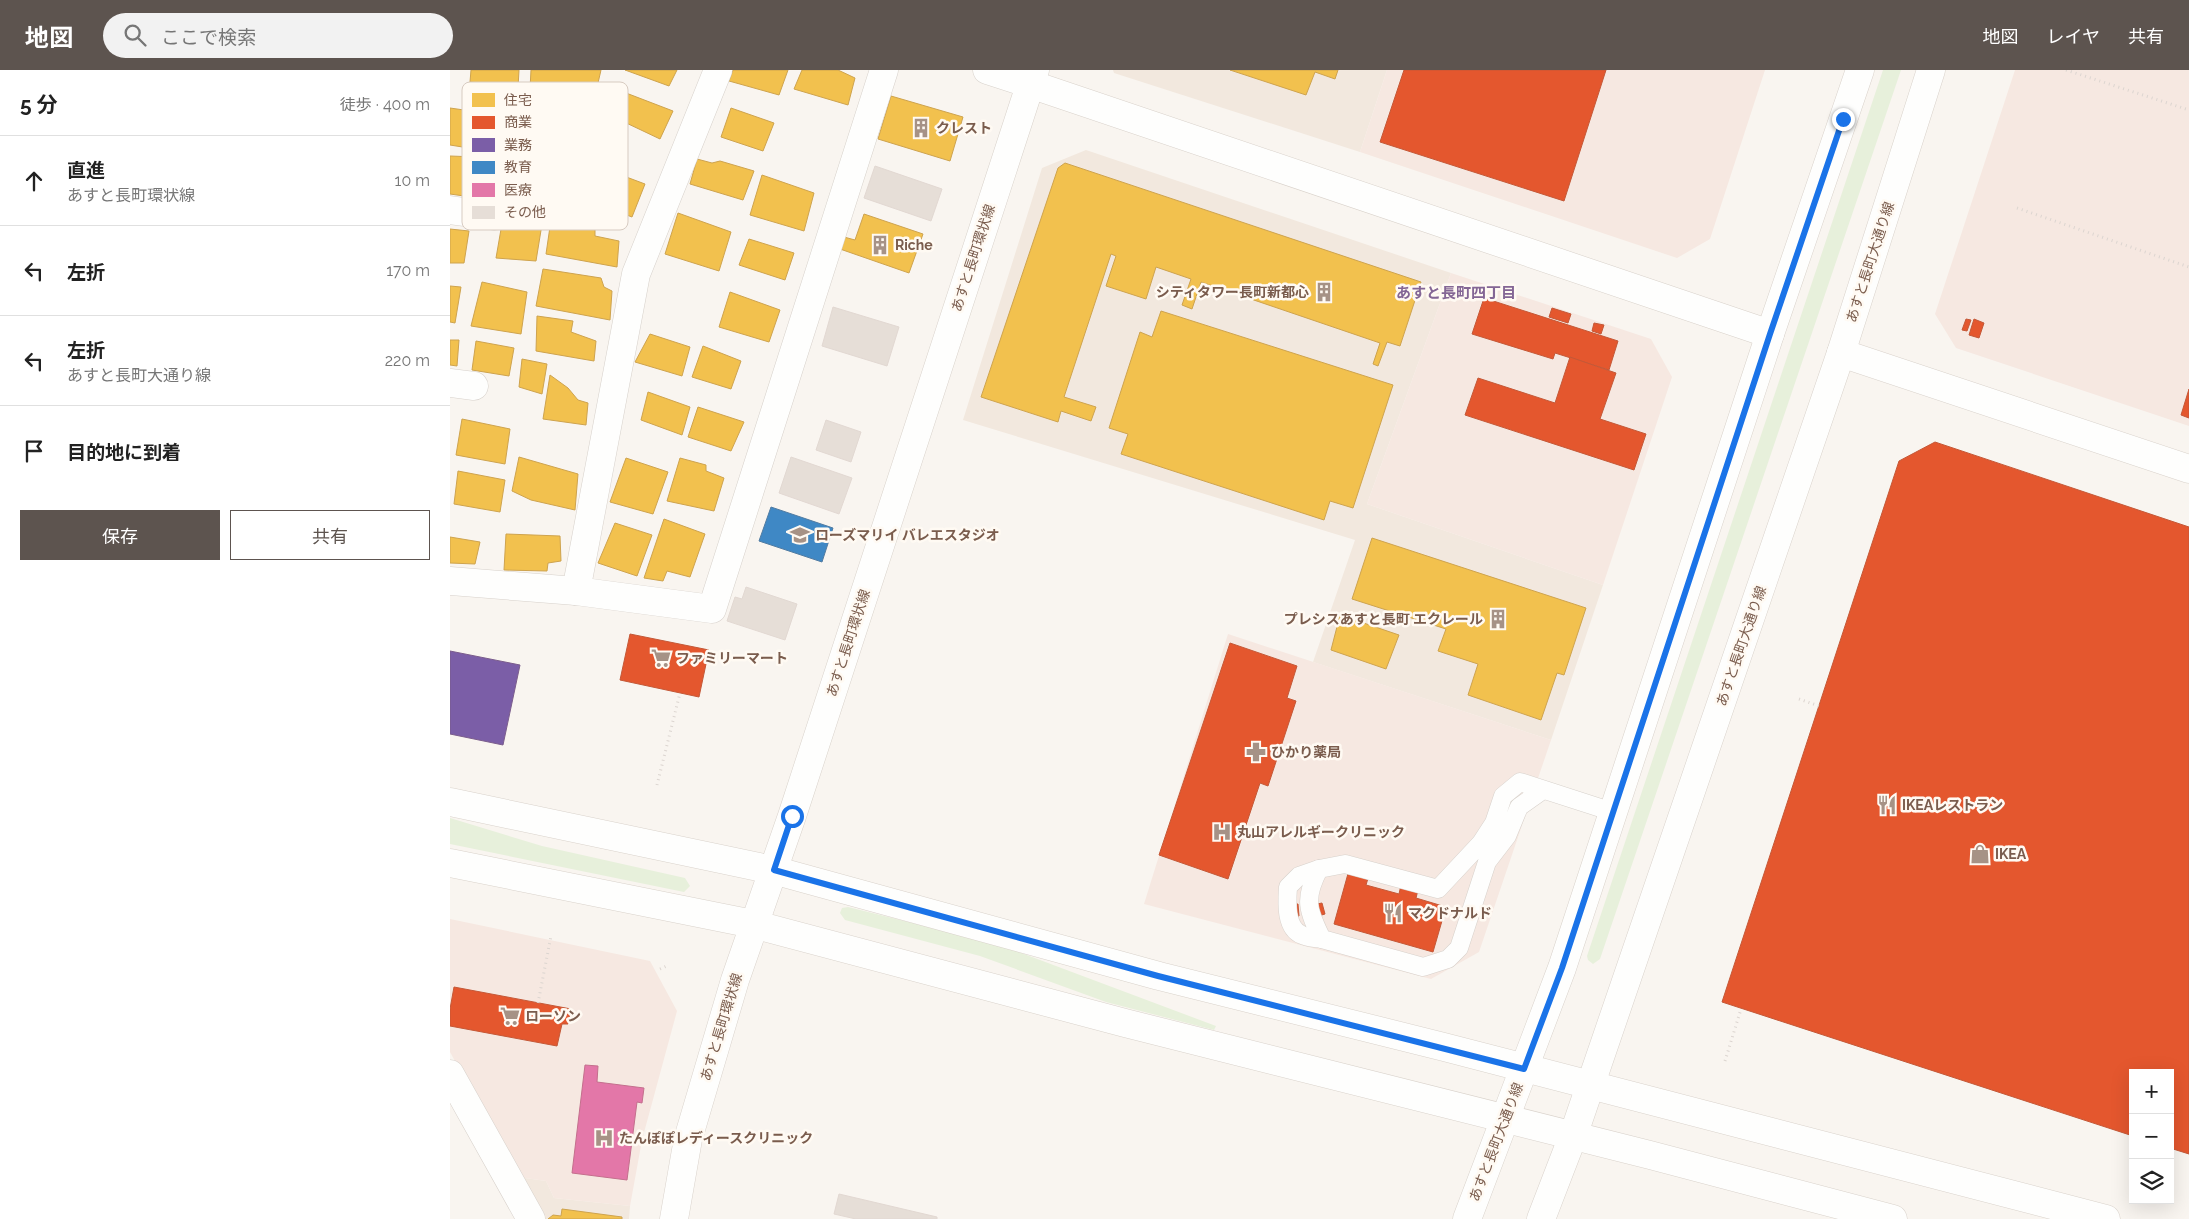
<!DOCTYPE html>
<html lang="ja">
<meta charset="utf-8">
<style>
body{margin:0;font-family:Raleway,"Noto Sans JP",sans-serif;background:#f2f2f2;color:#222}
.controls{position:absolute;right:15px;bottom:15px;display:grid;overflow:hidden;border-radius:0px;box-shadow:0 5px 20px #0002}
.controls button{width:45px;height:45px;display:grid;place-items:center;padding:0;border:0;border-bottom:1px solid #e0e0e0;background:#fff;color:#222;font:25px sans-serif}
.stop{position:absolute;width:15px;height:15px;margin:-11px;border:4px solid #1a73e8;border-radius:50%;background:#fff}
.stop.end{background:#1a73e8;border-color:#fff;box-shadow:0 1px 5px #0008}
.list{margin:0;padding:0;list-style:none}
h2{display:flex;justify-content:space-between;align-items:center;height:65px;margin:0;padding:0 20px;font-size:21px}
h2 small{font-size:16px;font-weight:400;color:#767676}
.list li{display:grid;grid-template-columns:32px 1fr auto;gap:15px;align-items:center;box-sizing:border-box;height:90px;padding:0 20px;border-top:1px solid #e0e0e0}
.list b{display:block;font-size:19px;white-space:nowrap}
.list p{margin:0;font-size:16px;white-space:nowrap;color:#767676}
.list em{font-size:16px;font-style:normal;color:#767676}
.actions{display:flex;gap:10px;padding:15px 20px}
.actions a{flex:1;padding:11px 0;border:1px solid #5d544f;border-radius:0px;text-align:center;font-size:18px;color:#5d544f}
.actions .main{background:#5d544f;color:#fff}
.icon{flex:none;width:28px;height:28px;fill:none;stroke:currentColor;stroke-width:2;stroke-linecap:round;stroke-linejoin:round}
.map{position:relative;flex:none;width:1739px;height:1149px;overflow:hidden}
header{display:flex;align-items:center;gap:30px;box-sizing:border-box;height:70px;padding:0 25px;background:#5d544f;color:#fff}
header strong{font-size:24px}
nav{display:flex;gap:28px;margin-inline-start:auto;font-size:18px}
.search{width:350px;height:45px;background:#f2f2f2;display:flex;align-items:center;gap:12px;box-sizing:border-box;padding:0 18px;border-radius:28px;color:#767676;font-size:19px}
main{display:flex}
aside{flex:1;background:#fff}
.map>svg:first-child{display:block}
.residential{fill:#f2e8de}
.commercial{fill:#f6e8e1}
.green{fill:#e7f0db}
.homes{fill:#f2c14e;stroke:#cea34e}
.shops{fill:#e4572e;stroke:#c45837}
.offices{fill:#7b5ea7;stroke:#7b5d8c}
.schools{fill:#3f88c5;stroke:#517ba1}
.health{fill:#e377a8;stroke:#c46f8d}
.building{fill:#e6ded7;stroke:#e2d8d2}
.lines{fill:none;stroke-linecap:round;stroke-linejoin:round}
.lane-casing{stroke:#d7d1cb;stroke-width:19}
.street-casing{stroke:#d7d1cb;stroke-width:29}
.secondary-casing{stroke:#d9d2cb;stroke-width:29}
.path{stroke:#dcd5d0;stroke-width:3;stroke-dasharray:1 4;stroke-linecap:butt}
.lane{stroke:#fefefd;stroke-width:18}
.street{stroke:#fefefd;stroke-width:28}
.secondary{stroke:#fefefd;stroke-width:28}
.route{stroke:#1a73e8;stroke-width:6}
.labels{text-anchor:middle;stroke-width:5;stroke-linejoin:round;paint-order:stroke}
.poi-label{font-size:14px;font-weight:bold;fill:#7a5c4d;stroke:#fffaf3;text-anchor:start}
.street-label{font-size:14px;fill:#7a5c4d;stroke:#fffaf3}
.neighbourhood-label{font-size:15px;font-weight:bold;fill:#846695;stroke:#fffaf3}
.key{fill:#fffaf3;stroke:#d7cbc1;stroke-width:1}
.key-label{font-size:14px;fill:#7a5c4d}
</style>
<header>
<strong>地図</strong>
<div class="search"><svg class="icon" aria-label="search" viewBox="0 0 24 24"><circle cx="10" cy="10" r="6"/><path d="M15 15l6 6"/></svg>ここで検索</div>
<nav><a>地図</a><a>レイヤ</a><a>共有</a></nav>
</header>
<main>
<aside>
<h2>5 分<small>徒歩 · 400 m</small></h2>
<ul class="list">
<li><svg class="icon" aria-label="ahead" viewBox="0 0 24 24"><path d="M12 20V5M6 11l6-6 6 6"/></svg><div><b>直進</b><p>あすと長町環状線</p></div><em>10 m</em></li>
<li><svg class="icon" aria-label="left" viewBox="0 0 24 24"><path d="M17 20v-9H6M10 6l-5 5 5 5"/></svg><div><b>左折</b></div><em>170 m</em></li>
<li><svg class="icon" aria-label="left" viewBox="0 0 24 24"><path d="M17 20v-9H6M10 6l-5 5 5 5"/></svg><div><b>左折</b><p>あすと長町大通り線</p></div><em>220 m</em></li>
<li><svg class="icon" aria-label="arrive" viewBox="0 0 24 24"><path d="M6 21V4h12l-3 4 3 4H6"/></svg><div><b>目的地に到着</b></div></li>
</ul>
<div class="actions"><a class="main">保存</a><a>共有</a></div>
</aside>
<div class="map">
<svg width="1739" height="1149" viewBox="0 0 1739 1149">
<rect width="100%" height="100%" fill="#f9f5f0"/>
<!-- residential -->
<g class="residential">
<path d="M663 0H937L910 82 664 3Z"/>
<path d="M636 80 1001 203 917 434 1153 515 1101 670 863 592 905 470 513 350 592 98Z"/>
<path d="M68 1107 96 1111 104 1128 180 1136 179 1149H94V1146Z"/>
</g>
<!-- commercial -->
<g class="commercial">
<path d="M937 0H1315L1260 169 1227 188 910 82Z"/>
<path d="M1565 0H1739V356L1506 278 1485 244Z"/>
<path d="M1001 203 1201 269 1222 307 1153 515 917 434Z"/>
<path d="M778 564 1101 670 1029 882 981 909 694 834Z"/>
<path d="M0 849 200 891 227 941 192 1070 180 1136 104 1128 96 1111 68 1107 0 982Z"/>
</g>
<!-- green -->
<g class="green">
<path d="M1433 0H1451L1150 889 1143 894 1138 890 1137 886Z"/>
<path d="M0 748 92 776 235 808 240 816 234 822 0 774Z"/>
<path d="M398 837 547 874 766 956 764 960 656 932 530 886 395 850 390 843 392 838Z"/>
</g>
<!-- homes -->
<g class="homes">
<path d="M21 0H69L68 18 20 12Z"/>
<path d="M81 0H151L145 26 80 19Z"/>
<path d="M175 0H227L219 16Z"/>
<path d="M283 0H338L329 25 279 11Z"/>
<path d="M352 0H388L405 8 398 35 344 19Z"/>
<path d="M780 0H888L885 9 865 2 856 25Z"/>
<path d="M163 18 223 41 210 69 151 41Z"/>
<path d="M441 26 513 47 500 91 428 69Z"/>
<path d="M0 38 35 43 31 80 0 75Z"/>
<path d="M281 38 324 53 313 81 271 67Z"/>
<path d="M0 86 27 87 21 127 0 124Z"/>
<path d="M144 89 167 97 171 105 195 114 182 147 129 127Z"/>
<path d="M247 89 262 93 270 91 304 101 293 130 240 114Z"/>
<path d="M615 93 971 212 950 276 937 272 928 296 923 294 930 273 751 212 742 239 732 235 741 209 706 197 696 229 656 216 666 186 661 184 614 327 646 337 641 351 611 341 608 352 531 327 608 98Z"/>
<path d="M312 105 364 123 354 161 300 145Z"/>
<path d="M54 142 93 148 86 191 46 188Z"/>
<path d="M102 143 145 150V166L169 171 167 197 96 184Z"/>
<path d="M228 143 281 162 269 201 215 184Z"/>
<path d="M414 144 473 164 459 203 390 179 394 167 405 170Z"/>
<path d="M0 159 19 161 14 193H0Z"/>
<path d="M299 169 344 183 335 210 289 195Z"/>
<path d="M93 199 151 208 154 217 162 221 160 250 86 236Z"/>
<path d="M32 212 77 222 71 264 21 256Z"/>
<path d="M0 216 11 217 5 253 0 252Z"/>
<path d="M280 222 330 240 319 272 269 257Z"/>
<path d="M711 241 943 315 903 438 880 431 874 450 671 384 678 364 659 358 690 262 702 267Z"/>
<path d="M87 246 123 251 121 262 146 271 144 291 86 281Z"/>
<path d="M200 264 240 277 232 306 185 292Z"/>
<path d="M0 270H9L7 296 0 295Z"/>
<path d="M26 271 64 278 59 306 22 300Z"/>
<path d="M253 276 291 291 281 319 242 307Z"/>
<path d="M72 289 97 294 92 324 69 317Z"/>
<path d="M100 305 118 318 128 330 138 333 136 355 93 349Z"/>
<path d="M198 322 240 337 232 365 191 350Z"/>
<path d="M248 337 294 352 281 381 238 367Z"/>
<path d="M12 349 60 359 55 394 6 385Z"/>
<path d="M69 387 128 404 125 440 81 430 62 421Z"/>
<path d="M176 388 218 402 203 444 160 432Z"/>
<path d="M230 388 256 395V401L274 408 264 441 217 431Z"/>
<path d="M8 401 55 410 50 442 4 434Z"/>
<path d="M214 449 255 464 240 507 217 501 213 511 194 508Z"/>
<path d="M165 453 202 465 187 506 148 493Z"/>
<path d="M56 464 110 466 111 491 98 493 97 501 54 500Z"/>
<path d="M0 467 30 472 25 494 0 493Z"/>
<path d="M922 468 1136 538 1114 605 1107 603 1091 650 1018 625 1028 594 988 581 996 559 902 529Z"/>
<path d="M890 545 949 565 936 599 881 580Z"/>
<path d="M112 1139 172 1147V1149H98L103 1145 111 1146Z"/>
</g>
<!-- shops -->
<g class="shops">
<path d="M954 0H1156L1114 131 930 72Z"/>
<path d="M1034 228 1168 271 1159 300 1105 283 1103 289 1022 264Z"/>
<path d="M1102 238 1121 244 1118 253 1099 247Z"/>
<path d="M1516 249 1521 250 1517 261 1512 260Z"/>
<path d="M1524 249 1534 253 1529 268 1519 265Z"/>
<path d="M1144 253 1154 255 1151 264 1142 261Z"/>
<path d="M1120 287 1166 303 1150 349 1196 364 1184 400 1015 345 1028 308 1105 333Z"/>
<path d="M1739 319V348L1731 345Z"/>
<path d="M1485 372 1739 457V1084L1720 1078V1003H1683V1066L1272 932 1449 391Z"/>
<path d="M180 564 259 580 249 627 170 610Z"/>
<path d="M780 573 847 596 837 628 846 631 818 716 810 713 778 809 709 785Z"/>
<path d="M899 800 919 805 916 815 949 824 951 815 968 820 966 828 996 837 983 882 884 854Z"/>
<path d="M872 833 875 844 865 847 862 835Z"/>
<path d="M840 834H848L849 846 841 847Z"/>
<path d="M4 917 121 939 118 954H112L107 976 0 956V939Z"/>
</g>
<!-- offices -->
<path class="offices" d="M0 581 70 595 53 675 0 664Z"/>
<!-- schools -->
<path class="schools" d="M321 437 383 458 372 492 309 471Z"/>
<!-- health -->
<path class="health" d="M135 995 148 996 147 1012 194 1018 192 1033 187 1032 177 1110 122 1103Z"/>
<!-- building -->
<g class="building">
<path d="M425 96 492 119 481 151 414 128Z"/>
<path d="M383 237 449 257 437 296 372 276Z"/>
<path d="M376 350 411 362 401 392 366 380Z"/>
<path d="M341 387 402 408 389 444 329 423Z"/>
<path d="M296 517 347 534 335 570 277 551 285 527 292 529Z"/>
<path d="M389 1124 487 1147V1149H406L384 1144Z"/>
</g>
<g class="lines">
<defs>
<g id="lane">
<path d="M1093 720 1069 737 1057 766 1037 792 1009 878 998 889 973 897 872 869C858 841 853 829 869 799L895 794 988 819 1031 773 1044 753 1053 726 1070 712 1163 742"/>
<path d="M869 799 849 806 838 817C837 832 835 858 852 865 858 868 866 868 872 869"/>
</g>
<g id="street">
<path d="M537 0 580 14"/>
<path d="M0 140 44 146"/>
<path d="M0 313 24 316"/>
<path d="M0 511 126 521 262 539 434 0"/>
<path d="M126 521 186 204 268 0"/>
<path d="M0 1004 81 1149"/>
</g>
<g id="secondary">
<path d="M580 14 1320 264"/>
<path d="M1391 283 1739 399"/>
<path d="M0 732 323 800 709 906 994 977 1656 1149"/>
<path d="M0 793 303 854 675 953 1200 1085 1443 1149"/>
<path d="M224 1149 238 1069 285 910 342 746 585 0"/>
<path d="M1017 1149 1112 898 1320 264 1410 0"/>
<path d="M1091 1149 1123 1066 1391 283 1481 0"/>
</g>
</defs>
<!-- lane casing -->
<use href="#lane" class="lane-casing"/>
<!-- street casing -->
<use href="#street" class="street-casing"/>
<!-- secondary casing -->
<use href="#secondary" class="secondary-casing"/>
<!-- path -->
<g class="path">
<path d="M1616 0 1739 40"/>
<path d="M1567 138 1739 197"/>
<path d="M1349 629 1369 636"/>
<path d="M207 715 230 623"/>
<path d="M210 899 219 895"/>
<path d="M88 933 101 866"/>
<path d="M1275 991 1291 939"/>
</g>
<!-- lane -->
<use href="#lane" class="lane"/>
<!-- street -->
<use href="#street" class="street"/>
<!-- secondary -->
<use href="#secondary" class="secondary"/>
</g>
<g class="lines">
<!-- route -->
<path class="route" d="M342 746 324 800 708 906 1074 999 1112 898 1320 264 1393 49"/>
</g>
<!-- icons -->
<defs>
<symbol id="building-bare" viewBox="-9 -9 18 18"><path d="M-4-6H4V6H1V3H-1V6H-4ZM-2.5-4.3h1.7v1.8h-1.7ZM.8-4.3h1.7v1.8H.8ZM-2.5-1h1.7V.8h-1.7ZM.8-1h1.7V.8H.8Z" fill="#a69286" stroke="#fffaf3" stroke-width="2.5" paint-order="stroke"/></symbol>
<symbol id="school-bare" viewBox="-9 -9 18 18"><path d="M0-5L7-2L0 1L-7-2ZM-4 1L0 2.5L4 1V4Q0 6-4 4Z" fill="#a69286" stroke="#fffaf3" stroke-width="2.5" paint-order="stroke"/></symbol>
<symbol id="supermarket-bare" viewBox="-9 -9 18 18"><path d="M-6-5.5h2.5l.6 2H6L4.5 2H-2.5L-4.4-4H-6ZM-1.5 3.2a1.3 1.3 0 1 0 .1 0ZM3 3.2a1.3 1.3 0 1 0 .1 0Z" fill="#a69286" stroke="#fffaf3" stroke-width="2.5" paint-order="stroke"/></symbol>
<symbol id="pharmacy-bare" viewBox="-9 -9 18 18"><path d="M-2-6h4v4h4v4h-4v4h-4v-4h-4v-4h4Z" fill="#a69286" stroke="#fffaf3" stroke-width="2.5" paint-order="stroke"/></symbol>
<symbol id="restaurant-bare" viewBox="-9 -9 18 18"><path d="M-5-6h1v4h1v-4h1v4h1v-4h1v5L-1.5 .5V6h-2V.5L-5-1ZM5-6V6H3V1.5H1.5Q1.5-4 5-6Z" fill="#a69286" stroke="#fffaf3" stroke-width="2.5" paint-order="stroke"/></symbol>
<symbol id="hospital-bare" viewBox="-9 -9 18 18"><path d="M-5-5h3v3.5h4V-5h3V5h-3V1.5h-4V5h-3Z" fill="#a69286" stroke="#fffaf3" stroke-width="2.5" paint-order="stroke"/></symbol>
<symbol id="shop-bare" viewBox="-9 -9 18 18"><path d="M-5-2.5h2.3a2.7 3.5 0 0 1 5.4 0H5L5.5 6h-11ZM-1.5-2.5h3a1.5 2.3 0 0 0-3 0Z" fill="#a69286" stroke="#fffaf3" stroke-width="2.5" paint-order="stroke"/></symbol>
</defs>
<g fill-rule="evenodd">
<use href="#building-bare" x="457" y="44" width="28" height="28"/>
<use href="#building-bare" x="416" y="161" width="28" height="28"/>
<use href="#building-bare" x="860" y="208" width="28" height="28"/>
<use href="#school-bare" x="336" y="451" width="28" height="28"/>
<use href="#building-bare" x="1034" y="535" width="28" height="28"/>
<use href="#supermarket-bare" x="197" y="574" width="28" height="28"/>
<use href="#pharmacy-bare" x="792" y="668" width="28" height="28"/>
<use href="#restaurant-bare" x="1423" y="721" width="28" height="28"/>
<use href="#hospital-bare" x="758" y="748" width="28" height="28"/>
<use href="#shop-bare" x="1516" y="770" width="28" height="28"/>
<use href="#restaurant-bare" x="929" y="829" width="28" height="28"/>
<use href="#supermarket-bare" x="46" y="932" width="28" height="28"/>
<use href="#hospital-bare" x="140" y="1054" width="28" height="28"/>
</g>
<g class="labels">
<!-- poi labels -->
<g class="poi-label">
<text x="486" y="63">クレスト</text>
<text x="445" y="180">Riche</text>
<text x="859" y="227" text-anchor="end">シティタワー長町新都心</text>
<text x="365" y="470">ローズマリイ バレエスタジオ</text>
<text x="1033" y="554" text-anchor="end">プレシスあすと長町 エクレール</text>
<text x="226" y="593">ファミリーマート</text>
<text x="821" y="687">ひかり薬局</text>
<text x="1452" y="740">IKEAレストラン</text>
<text x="787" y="767">丸山アレルギークリニック</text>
<text x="1545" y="789">IKEA</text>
<text x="958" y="848">マクドナルド</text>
<text x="75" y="951">ローソン</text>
<text x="169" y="1073">たんぽぽレディースクリニック</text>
</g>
<!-- street labels -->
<g class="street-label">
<text transform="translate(523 188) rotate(-72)" y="5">あすと長町環状線</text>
<text transform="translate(1420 192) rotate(-72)" y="5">あすと長町大通り線</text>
<text transform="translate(398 573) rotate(-72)" y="5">あすと長町環状線</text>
<text transform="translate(1291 576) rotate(-71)" y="5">あすと長町大通り線</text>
<text transform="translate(271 957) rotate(-73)" y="5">あすと長町環状線</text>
<text transform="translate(1046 1072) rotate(-69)" y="5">あすと長町大通り線</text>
</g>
<!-- neighbourhood labels -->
<g class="neighbourhood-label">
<text x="1006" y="228">あすと長町四丁目</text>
</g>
</g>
<!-- legend -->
<rect x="12" y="12" width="166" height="148" rx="8" class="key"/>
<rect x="22" y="23" width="23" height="14" fill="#f2c14e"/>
<rect x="22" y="46" width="23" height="13" fill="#e4572e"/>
<rect x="22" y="68" width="23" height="14" fill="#7b5ea7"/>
<rect x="22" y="91" width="23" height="13" fill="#3f88c5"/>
<rect x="22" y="113" width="23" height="14" fill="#e377a8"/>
<rect x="22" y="136" width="23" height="13" fill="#e6ded7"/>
<g class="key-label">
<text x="54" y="35">住宅</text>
<text x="54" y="57">商業</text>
<text x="54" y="80">業務</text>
<text x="54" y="102">教育</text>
<text x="54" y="125">医療</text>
<text x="54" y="147">その他</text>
</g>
</svg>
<div class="controls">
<button>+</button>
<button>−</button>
<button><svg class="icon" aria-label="layers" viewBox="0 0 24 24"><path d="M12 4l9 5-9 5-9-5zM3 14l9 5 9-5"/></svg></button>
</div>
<div class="stop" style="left:342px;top:746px"></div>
<div class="stop end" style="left:1393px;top:49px"></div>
</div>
</main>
